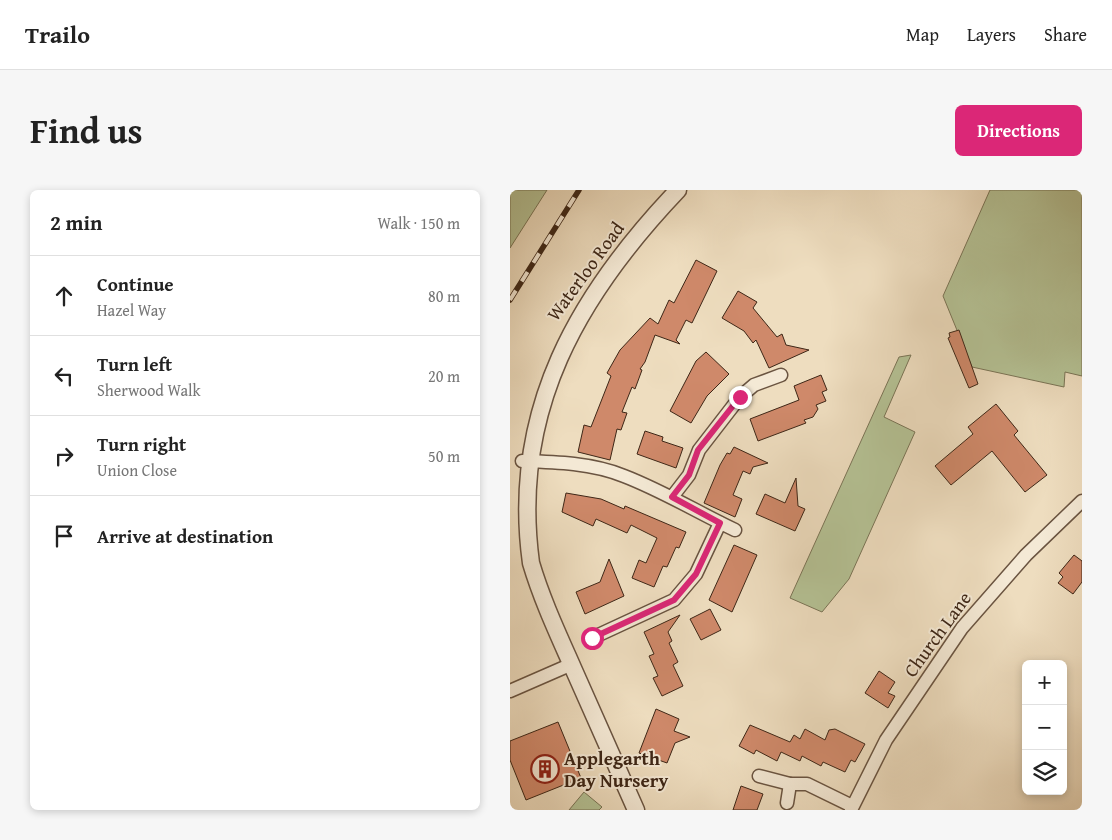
<!DOCTYPE html>
<meta charset="utf-8">
<style>
body{margin:0;font-family:"Gentium Book Plus",serif;background:#f6f6f6;color:#222}
.controls{position:absolute;right:15px;bottom:15px;display:grid;overflow:hidden;border-radius:8px;box-shadow:0 2px 8px #0003}
.controls button{width:45px;height:45px;display:grid;place-items:center;padding:0;border:0;border-bottom:1px solid #e0e0e0;background:#fff;color:#222;font:25px sans-serif}
.stop{position:absolute;width:15px;height:15px;margin:-11px;border:4px solid #db2777;border-radius:50%;background:#fff}
.stop.end{background:#db2777;border-color:#fff;box-shadow:0 1px 5px #0008}
.list{margin:0;padding:0;list-style:none}
h2{display:flex;justify-content:space-between;align-items:center;height:65px;margin:0;padding:0 20px;font-size:21px}
h2 small{font-size:16px;font-weight:400;color:#767676}
.list li{display:grid;grid-template-columns:32px 1fr auto;gap:15px;align-items:center;box-sizing:border-box;height:80px;padding:0 20px;border-top:1px solid #e0e0e0}
.list b{display:block;font-size:19px;white-space:nowrap}
.list p{margin:0;font-size:16px;white-space:nowrap;color:#767676}
.list em{font-size:16px;font-style:normal;color:#767676}
.icon{flex:none;width:28px;height:28px;fill:none;stroke:currentColor;stroke-width:2;stroke-linecap:round;stroke-linejoin:round}
.map{position:relative;flex:none;width:572px;height:620px;overflow:hidden;border-radius:8px}
header{display:flex;align-items:center;gap:30px;box-sizing:border-box;height:70px;padding:0 25px;background:#fff;border-bottom:1px solid #e0e0e0}
header strong{font-size:24px}
nav{display:flex;gap:28px;margin-inline-start:auto;font-size:18px}
.intro{display:flex;align-items:center;justify-content:space-between;box-sizing:border-box;height:120px;padding:0 30px}
h1{margin:0;font-size:35px}
.button{padding:12px 22px;border-radius:8px;background:#db2777;color:#fff;font-size:18px;font-weight:700}
main{display:flex;gap:30px;padding:0 30px}
aside{flex:1;background:#fff;border-radius:8px;box-shadow:0 2px 8px #0003}
.map>svg:first-child{display:block}
.green{fill:#b5c295;stroke:#7a7456}
.building{fill:#cf896a;stroke:#3e2717}
.lines{fill:none;stroke-linecap:round;stroke-linejoin:round}
.minor-casing{stroke:#6a5441;stroke-width:15}
.tertiary-casing{stroke:#6a5441;stroke-width:19}
.minor{stroke:#f4e9d5;stroke-width:12}
.tertiary{stroke:#f4e9d5;stroke-width:16}
.rail-casing{stroke:#3e2717;stroke-width:5.5}
.rail{stroke:#f4e9d5;stroke-width:4;stroke-dasharray:11;stroke-linecap:butt}
.route{stroke:#db2777;stroke-width:6}
.labels{text-anchor:middle;stroke-width:4;stroke-linejoin:round;paint-order:stroke}
.street-label{font-size:19px;fill:#3e2717;stroke:#f4e9d5}
.poi-label{font-size:19px;font-weight:bold;fill:#3e2717;stroke:#f4e9d5;text-anchor:start}
</style>
<header>
<strong>Trailo</strong>
<nav><a>Map</a><a>Layers</a><a>Share</a></nav>
</header>
<div class="intro"><h1>Find us</h1><a class="button">Directions</a></div>
<main>
<aside>
<h2>2 min<small>Walk · 150 m</small></h2>
<ul class="list">
<li><svg class="icon" aria-label="ahead" viewBox="0 0 24 24"><path d="M12 20V5M6 11l6-6 6 6"/></svg><div><b>Continue</b><p>Hazel Way</p></div><em>80 m</em></li>
<li><svg class="icon" aria-label="left" viewBox="0 0 24 24"><path d="M17 20v-9H6M10 6l-5 5 5 5"/></svg><div><b>Turn left</b><p>Sherwood Walk</p></div><em>20 m</em></li>
<li><svg class="icon" aria-label="right" viewBox="0 0 24 24"><path d="M7 20v-9h11M14 6l5 5-5 5"/></svg><div><b>Turn right</b><p>Union Close</p></div><em>50 m</em></li>
<li><svg class="icon" aria-label="arrive" viewBox="0 0 24 24"><path d="M6 21V4h12l-3 4 3 4H6"/></svg><div><b>Arrive at destination</b></div></li>
</ul>
</aside>
<div class="map">
<svg width="572" height="620" viewBox="0 0 572 620">
<rect width="100%" height="100%" fill="#eeddbf"/>
<filter id="stains"><feTurbulence type="fractalNoise" baseFrequency=".004" numOctaves="4"/><feColorMatrix values="0 0 0 0 .2 0 0 0 0 .09 0 0 0 0 .02 0 0 0 .5 -.17"/></filter>
<radialGradient id="worn" r=".72"><stop offset=".6" stop-color="#630" stop-opacity="0"/><stop offset="1" stop-color="#630" stop-opacity=".3"/></radialGradient>
<!-- green -->
<g class="green">
<path d="M0 0H37L0 58Z"/>
<path d="M480 0H572V186L555 182 554 197 462 177 433 106Z"/>
<path d="M401 165 374 227 405 242 339 389 312 422 280 408 389 167Z"/>
<path d="M74 602 92 617 89 620H59Z"/>
</g>
<!-- building -->
<g class="building">
<path d="M186 70 207 81 182 133 176 130 166 150 170 154 145 145 135 172 130 179 132 180 125 199 122 197 112 222 117 223 111 240 107 239 100 270 68 262 74 235 81 237 101 186 97 183 110 160 140 128 148 134 159 110 164 113Z"/>
<path d="M228 101 247 112 243 118 267 147 272 144 276 155 299 160 259 178 246 150 243 153 234 141 212 128Z"/>
<path d="M449 140 468 194 459 198 438 148 440 147 439 143Z"/>
<path d="M196 162 219 184 197 206 181 233 160 221 186 171Z"/>
<path d="M311 185 317 200 312 202 316 211 306 215 308 219 303 227 294 230 296 233 248 251 240 229 289 210 284 196Z"/>
<path d="M486 214 508 241 504 245 537 285 515 302 482 261 441 295 425 276 463 244 458 237Z"/>
<path d="M135 241 153 247 152 251 173 258 166 278 127 264Z"/>
<path d="M224 257 258 273 243 277 240 284 233 281 223 305 232 309 225 327 194 313 210 275 217 263 220 264Z"/>
<path d="M286 288 288 316 295 319 285 341 246 324 255 304 275 313Z"/>
<path d="M56 303 91 309 114 319 115 316 176 342 169 358 166 357 157 377 153 376 144 397 122 388 129 370 136 373 147 348 121 335 117 343 86 329 83 336 52 322Z"/>
<path d="M224 355 247 365 222 422 199 410Z"/>
<path d="M564 365 572 371V392L563 404 548 393 553 387 549 383Z"/>
<path d="M99 369 114 406 75 424 66 402 90 392Z"/>
<path d="M200 419 211 440 191 450 180 429Z"/>
<path d="M170 425 158 442 162 451 159 453 168 472 163 475 173 496 152 506 143 488 148 486 139 466 144 464 134 442Z"/>
<path d="M369 481 385 492 378 503 385 506 378 518 355 503Z"/>
<path d="M146 519 169 529 164 541 180 547 165 553 157 573 129 563Z"/>
<path d="M48 532 71 588 16 610 0 570V551Z"/>
<path d="M240 535 280 552 284 545 290 549 295 539 315 550 319 540 325 539 355 554 345 572 341 570 335 582 313 572 311 576 292 566 290 571 271 562 267 571 246 560 244 564 229 556Z"/>
<path d="M231 596 253 604 247 620H223Z"/>
</g>
<g class="lines">
<defs>
<g id="minor">
<path d="M12 271C45 272 82 273 114 286 153 301 187 322 225 340"/>
<path d="M162 307 179 285 189 260 230 207 244 195 271 185"/>
<path d="M82 448 164 410 186 384 210 333"/>
<path d="M0 501 62 474"/>
<path d="M249 586 280 594H297L342 616"/>
<path d="M277 613 280 594"/>
<path d="M341 620 376 550 452 438 516 365 572 311"/>
</g>
<path id="tertiary" d="M126 620C105 573 84 526 63 478 48 444 32 410 21 373 0 220 69 104 168 0"/>
</defs>
<!-- minor casing -->
<use href="#minor" class="minor-casing"/>
<!-- tertiary casing -->
<use href="#tertiary" class="tertiary-casing"/>
<!-- minor -->
<use href="#minor" class="minor"/>
<!-- tertiary -->
<use href="#tertiary" class="tertiary"/>
<defs>
<path id="rail" d="M0 110 69 0"/>
</defs>
<!-- rail casing -->
<use href="#rail" class="rail-casing"/>
<!-- rail -->
<use href="#rail" class="rail"/>
</g>
<g class="lines">
<!-- route -->
<path class="route" d="M82 448 164 410 186 384 210 333 162 307 179 285 188 260 230 207"/>
</g>
<!-- icons -->
<defs>
<symbol id="building-ring" viewBox="-11 -11 22 22"><circle r="9.5" fill="#f4e9d5" stroke="#8f2418" stroke-width="1.5"/><path d="M-4-6H4V6H1V3H-1V6H-4ZM-2.5-4.3h1.7v1.8h-1.7ZM.8-4.3h1.7v1.8H.8ZM-2.5-1h1.7V.8h-1.7ZM.8-1h1.7V.8H.8Z" fill="#8f2418"/></symbol>
</defs>
<g fill-rule="evenodd">
<use href="#building-ring" x="19" y="563" width="32" height="32"/>
</g>
<g class="labels">
<!-- street labels -->
<g class="street-label">
<text transform="translate(75 81) rotate(-54)" y="7">Waterloo Road</text>
<text transform="translate(427 444) rotate(-54)" y="7">Church Lane</text>
</g>
<!-- poi labels -->
<g class="poi-label">
<text x="54" y="575">Applegarth<tspan x="54" dy="22">Day Nursery</tspan></text>
</g>
</g>
<rect width="100%" height="100%" filter="url(#stains)"/>
<rect width="100%" height="100%" fill="url(#worn)"/>
</svg>
<div class="controls">
<button>+</button>
<button>−</button>
<button><svg class="icon" aria-label="layers" viewBox="0 0 24 24"><path d="M12 4l9 5-9 5-9-5zM3 14l9 5 9-5"/></svg></button>
</div>
<div class="stop" style="left:82px;top:448px"></div>
<div class="stop end" style="left:230px;top:207px"></div>
</div>
</main>
